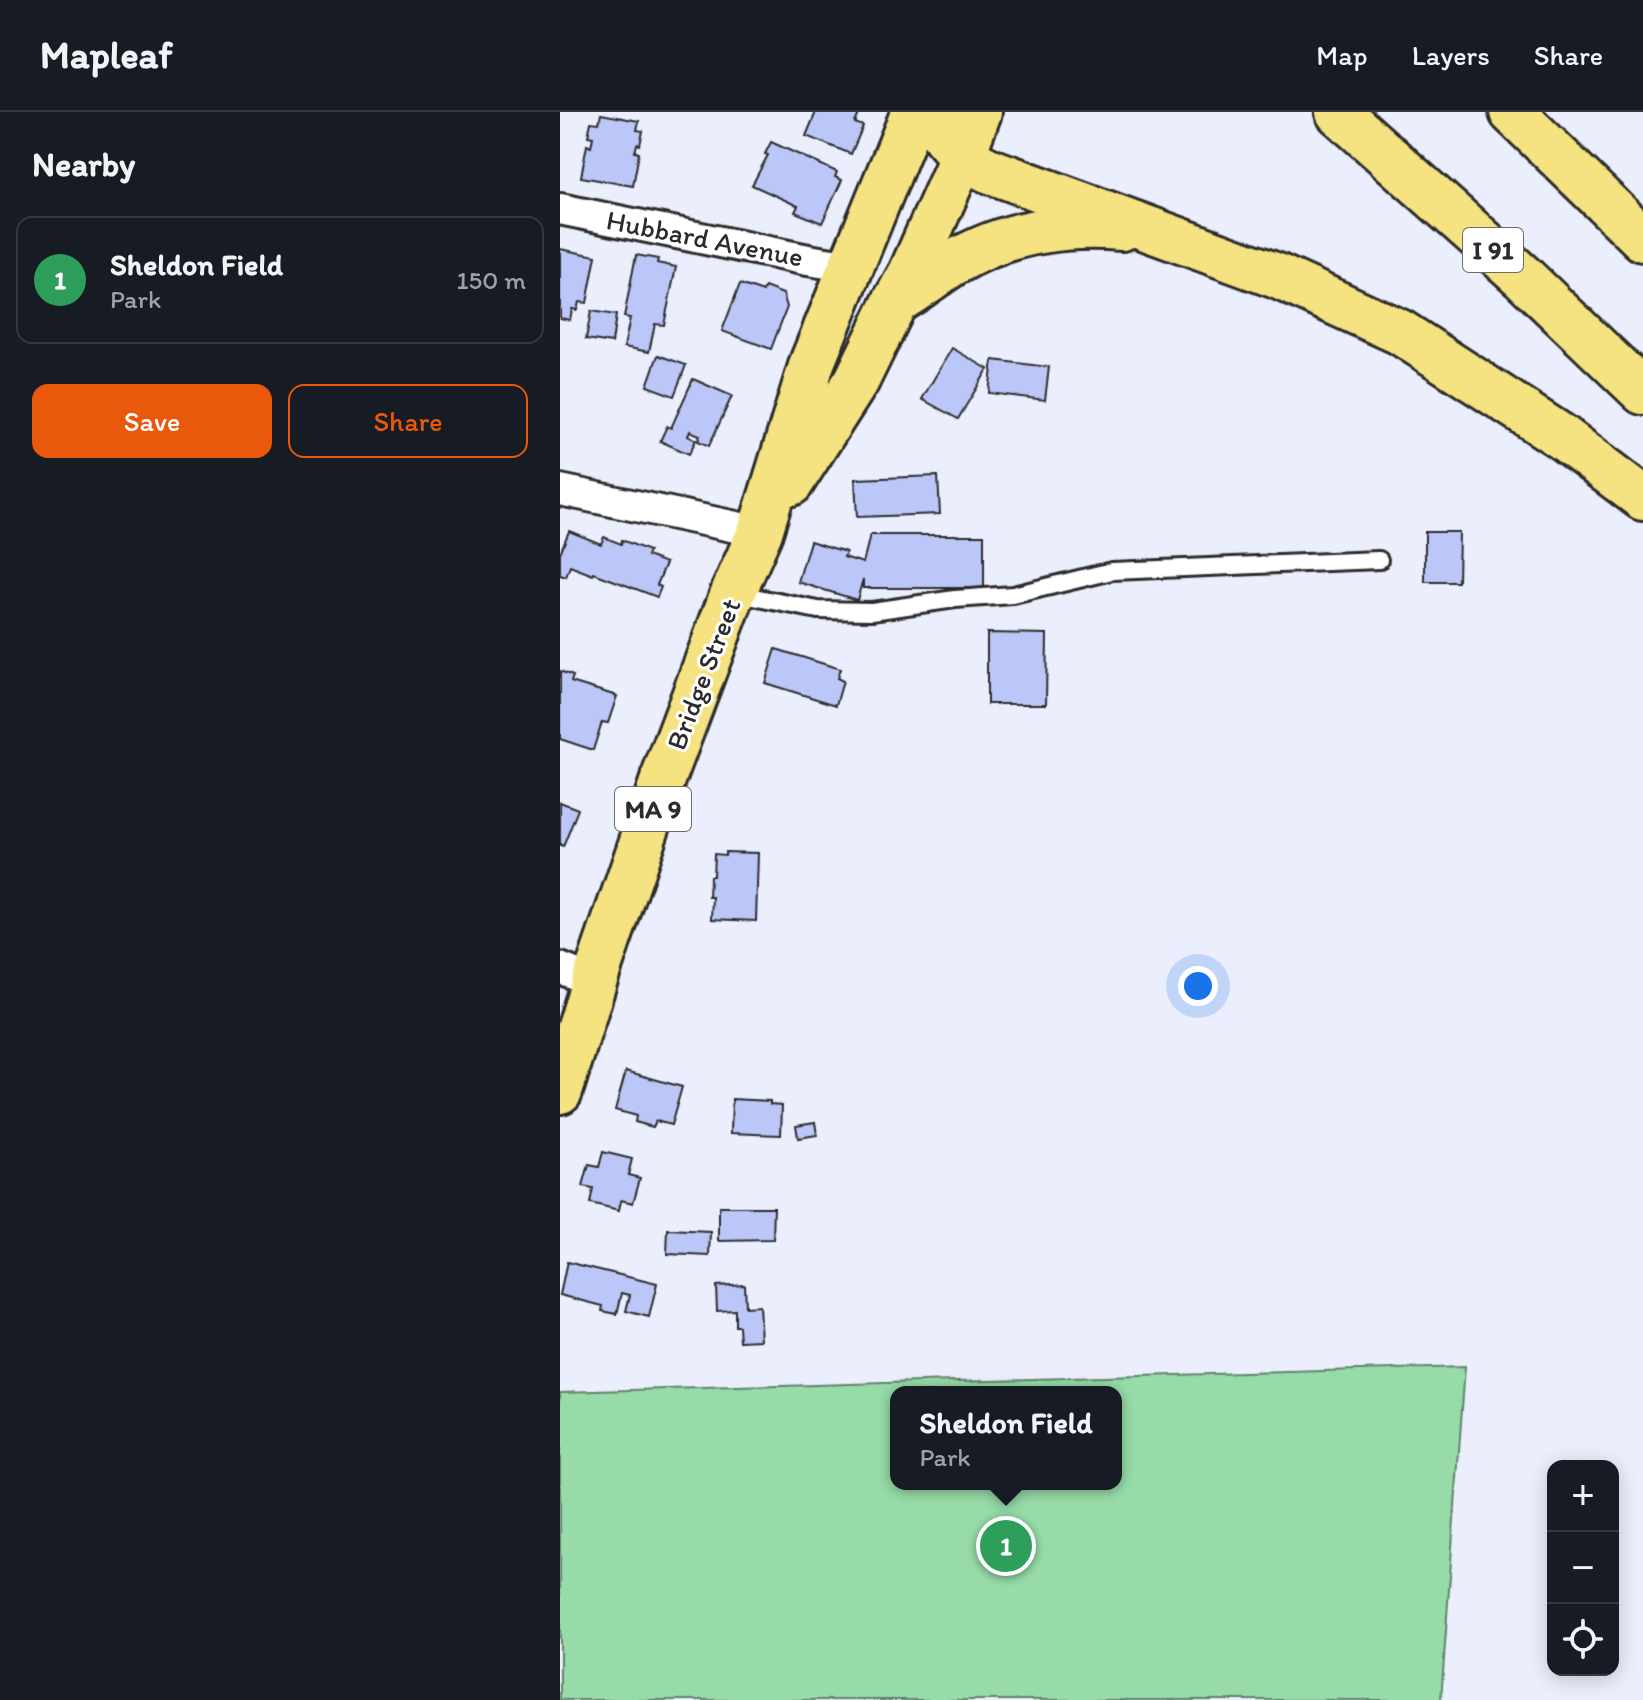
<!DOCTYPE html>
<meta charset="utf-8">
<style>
body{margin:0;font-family:Itim,sans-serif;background:#20242c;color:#f1f3f6}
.controls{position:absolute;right:24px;bottom:24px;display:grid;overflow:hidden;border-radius:16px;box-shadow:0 4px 20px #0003}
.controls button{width:72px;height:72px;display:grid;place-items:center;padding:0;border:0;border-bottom:2px solid #363941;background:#171b24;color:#f1f3f6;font:40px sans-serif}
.you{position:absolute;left:638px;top:874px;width:28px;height:28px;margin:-20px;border:6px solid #fff;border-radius:50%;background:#1a73e8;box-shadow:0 0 0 12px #1a73e833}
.badge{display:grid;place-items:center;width:52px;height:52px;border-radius:50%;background:#ea580c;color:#fff;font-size:26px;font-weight:700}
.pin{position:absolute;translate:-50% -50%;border:4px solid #fff;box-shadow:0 2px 8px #0006}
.popup{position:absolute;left:330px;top:1274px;width:232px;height:104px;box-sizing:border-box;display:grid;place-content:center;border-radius:16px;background:#171b24;filter:drop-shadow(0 2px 6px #0005);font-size:26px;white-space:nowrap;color:#9ea1a6}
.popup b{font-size:30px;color:#f1f3f6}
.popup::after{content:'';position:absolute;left:50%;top:100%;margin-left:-16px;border:16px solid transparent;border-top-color:#171b24}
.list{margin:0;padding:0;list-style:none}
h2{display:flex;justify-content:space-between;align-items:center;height:104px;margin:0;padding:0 32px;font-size:34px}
h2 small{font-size:26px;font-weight:400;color:#9ea1a6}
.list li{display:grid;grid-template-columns:52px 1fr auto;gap:24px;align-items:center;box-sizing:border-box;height:128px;margin:0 16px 16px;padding:0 16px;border:2px solid #363941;border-radius:16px}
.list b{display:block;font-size:30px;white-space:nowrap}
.list p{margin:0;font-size:26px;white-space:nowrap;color:#9ea1a6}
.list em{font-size:26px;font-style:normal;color:#9ea1a6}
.actions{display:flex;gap:16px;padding:24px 32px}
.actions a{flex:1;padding:18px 0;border:2px solid #ea580c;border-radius:16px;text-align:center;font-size:28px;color:#ea580c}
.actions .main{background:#ea580c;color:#fff}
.icon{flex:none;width:44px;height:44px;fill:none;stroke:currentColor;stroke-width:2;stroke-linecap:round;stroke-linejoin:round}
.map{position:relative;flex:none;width:1083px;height:1588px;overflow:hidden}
header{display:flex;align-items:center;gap:48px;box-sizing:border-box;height:112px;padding:0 40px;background:#171b24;border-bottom:2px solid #363941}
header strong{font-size:38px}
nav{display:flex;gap:44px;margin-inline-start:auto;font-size:28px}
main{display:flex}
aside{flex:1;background:#171b24}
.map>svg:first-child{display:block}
.green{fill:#96dba8;stroke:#60836a;stroke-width:2;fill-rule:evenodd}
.building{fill:#bbc7f8;stroke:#2b2b2b;stroke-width:2}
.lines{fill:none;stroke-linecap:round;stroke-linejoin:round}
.service-casing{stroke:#2b2b2b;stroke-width:22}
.minor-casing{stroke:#2b2b2b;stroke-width:36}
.trunk-casing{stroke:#2b2b2b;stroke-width:50}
.motorway-casing{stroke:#2b2b2b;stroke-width:50}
.service{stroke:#fff;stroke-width:16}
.minor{stroke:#fff;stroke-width:30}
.trunk{stroke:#f5e382;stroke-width:44}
.motorway{stroke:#f5e382;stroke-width:44}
.labels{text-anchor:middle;stroke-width:6;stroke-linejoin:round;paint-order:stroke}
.shield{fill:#fff;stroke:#6b6b6b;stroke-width:2}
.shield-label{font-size:26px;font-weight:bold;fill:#2b2b2b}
.street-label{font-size:28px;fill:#2b2b2b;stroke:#fff}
</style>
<header>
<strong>Mapleaf</strong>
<nav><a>Map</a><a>Layers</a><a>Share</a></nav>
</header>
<main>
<aside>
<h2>Nearby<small></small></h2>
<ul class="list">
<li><span class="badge" style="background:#2e9e5b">1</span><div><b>Sheldon Field</b><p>Park</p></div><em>150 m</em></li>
</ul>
<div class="actions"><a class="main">Save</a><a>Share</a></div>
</aside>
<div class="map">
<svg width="1083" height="1588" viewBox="0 0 1083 1588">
<rect width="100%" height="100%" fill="#ebeefd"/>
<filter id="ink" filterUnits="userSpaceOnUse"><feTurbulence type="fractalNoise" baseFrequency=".0125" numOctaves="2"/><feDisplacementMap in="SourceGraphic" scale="16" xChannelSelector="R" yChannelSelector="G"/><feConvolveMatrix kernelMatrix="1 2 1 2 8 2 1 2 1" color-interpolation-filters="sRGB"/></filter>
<g filter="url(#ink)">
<!-- green -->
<path class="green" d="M905 1255 881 1588H0V1280ZM556 1280V1372H336V1280Z"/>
<!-- building -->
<g class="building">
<path d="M256 0H300L295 11 303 14 291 42 246 24Z"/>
<path d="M41 2 79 9 77 18 83 19 80 33 77 32 75 40 79 41 73 74 21 65 27 33 31 35 33 25 28 24 31 10 39 11Z"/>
<path d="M211 30 277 60 275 65 282 68 262 111 235 100 238 94 192 73 208 43 205 42Z"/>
<path d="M0 137 36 144 27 191 19 190 17 198 12 197 10 208 0 206Z"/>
<path d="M76 143 98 147 97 151 116 155 104 213 95 212 89 240 64 235 70 206 64 205Z"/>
<path d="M180 172 203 180 205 175 223 182 227 195 211 237 162 219Z"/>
<path d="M31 199 56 203 52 231 26 227Z"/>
<path d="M392 236 428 257 398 307 362 287Z"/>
<path d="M98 243 126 253 114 284 87 274Z"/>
<path d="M433 248 489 255 485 288 429 281Z"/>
<path d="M133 267 172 284 149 334 138 329 140 323 130 319 128 324 136 328 129 342 100 329 107 314 111 316Z"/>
<path d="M378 364 380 402 297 405 295 367Z"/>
<path d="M9 419 41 432 44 425 61 432 62 428 89 439 87 444 106 451 97 473 101 475 97 485 34 461 33 463 10 454 6 465 0 463V441Z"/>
<path d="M865 420H899L898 470H865Z"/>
<path d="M310 423H424V476H303V467L297 488 238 470 250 429 286 440 284 445 303 451Z"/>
<path d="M427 521 487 522 486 592H427Z"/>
<path d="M216 537 280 557 277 566 283 569 276 593 205 571Z"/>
<path d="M0 559 13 564 11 570 57 584 48 611 42 610 33 638 0 627Z"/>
<path d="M0 690 18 697 3 735 0 734Z"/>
<path d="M165 740 198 741 196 809 152 807 153 785H149L150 764H153L154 742 165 743Z"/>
<path d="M66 959 122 975 111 1013 96 1009 93 1015 75 1010 76 1004 55 998Z"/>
<path d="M172 987 210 989V992L222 993 221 1023 171 1021Z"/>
<path d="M255 1010 257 1023 238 1026 236 1013Z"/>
<path d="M43 1040 72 1047 68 1063 80 1066 73 1091 61 1088 59 1099 30 1092 33 1077 23 1075 29 1053 39 1055Z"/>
<path d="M159 1095H214L213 1128 159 1129Z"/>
<path d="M108 1118 151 1120 150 1144 107 1142Z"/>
<path d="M7 1150 97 1172 89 1205 66 1199 70 1183 62 1181 57 1202 42 1199 43 1194 0 1183Z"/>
<path d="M184 1172 185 1195 199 1194 201 1228 180 1229 179 1214H175V1198L157 1199 156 1174Z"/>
</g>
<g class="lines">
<defs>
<path id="service" d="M174 481 258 498 312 499 395 487 453 483 552 459 819 448"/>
<g id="minor">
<path d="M0 97 248 148 291 155"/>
<path d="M0 378 200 420"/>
<path d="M0 856 34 870"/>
</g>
<g id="trunk">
<path d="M231 371 297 268 335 190 351 161 402 45 419 0"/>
<path d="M0 979 34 870 105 662 173 481 200 420 252 251 354 0"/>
</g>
<g id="motorway">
<path d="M378 0 384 24 402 45 428 58 717 164 840 220 1002 325 1083 386"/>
<path d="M778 0 962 164 1083 280"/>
<path d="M952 0 1083 127"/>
<path d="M335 190C355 179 373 164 392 152 443 121 503 111 562 116"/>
</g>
</defs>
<!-- service casing -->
<use href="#service" class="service-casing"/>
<!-- minor casing -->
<use href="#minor" class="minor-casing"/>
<!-- trunk casing -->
<use href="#trunk" class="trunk-casing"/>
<!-- motorway casing -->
<use href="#motorway" class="motorway-casing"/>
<!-- service -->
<use href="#service" class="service"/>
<!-- minor -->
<use href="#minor" class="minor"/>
<!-- trunk -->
<use href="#trunk" class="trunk"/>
<!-- motorway -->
<use href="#motorway" class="motorway"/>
</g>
</g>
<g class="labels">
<!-- shield labels -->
<g class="shield">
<rect x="903" y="116" width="60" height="44" rx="6"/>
<rect x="55" y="675" width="76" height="44" rx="6"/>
</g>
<g class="shield-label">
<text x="933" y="147">I 91</text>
<text x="93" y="706">MA 9</text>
</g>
<!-- street labels -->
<g class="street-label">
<text transform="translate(145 126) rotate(11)" y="10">Hubbard Avenue</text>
<text transform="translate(143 562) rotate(-69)" y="10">Bridge Street</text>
</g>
</g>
</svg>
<div class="controls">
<button>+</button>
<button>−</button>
<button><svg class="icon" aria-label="locate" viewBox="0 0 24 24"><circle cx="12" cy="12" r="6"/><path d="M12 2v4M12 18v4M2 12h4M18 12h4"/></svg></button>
</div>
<div class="you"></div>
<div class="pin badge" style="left:446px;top:1434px;background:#2e9e5b">1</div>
<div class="popup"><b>Sheldon Field</b>Park</div>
</div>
</main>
